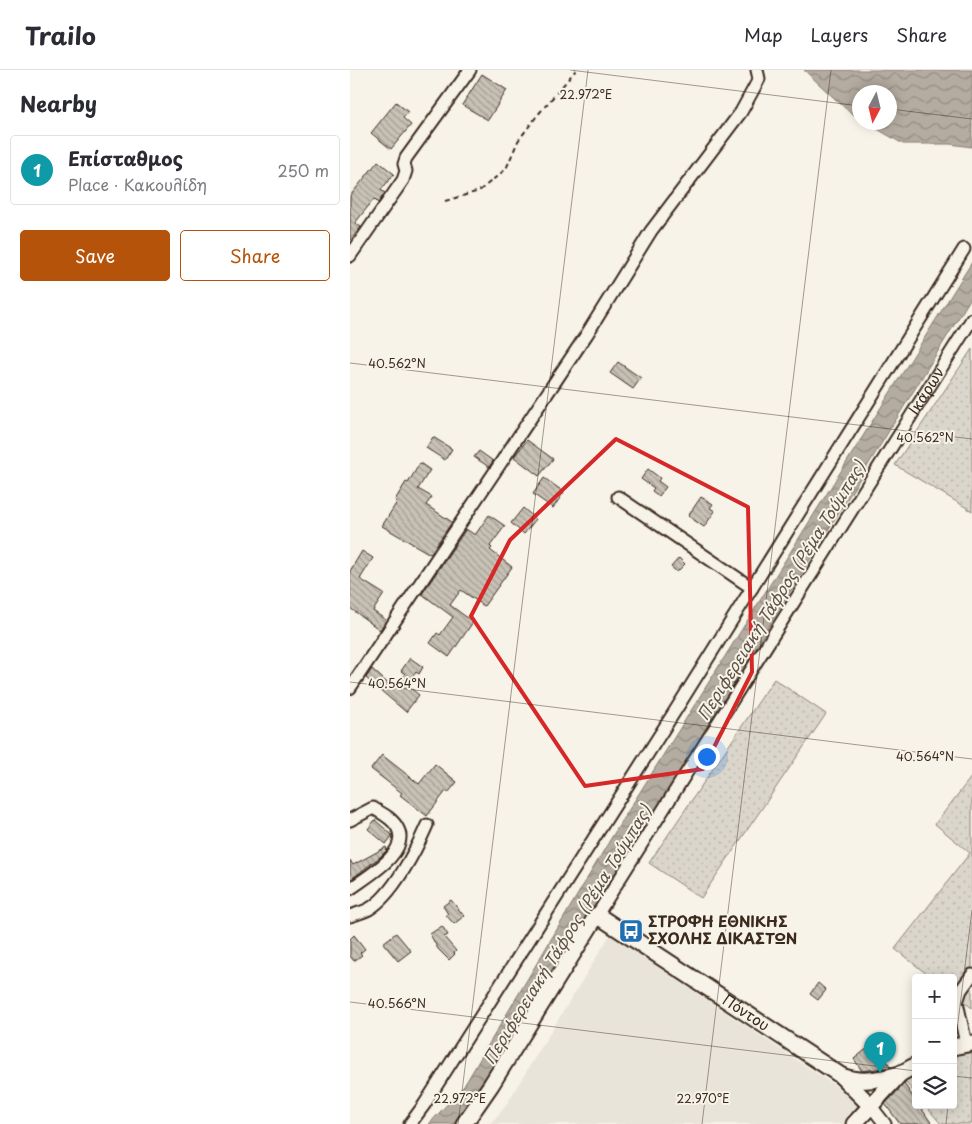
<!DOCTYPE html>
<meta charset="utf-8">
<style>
body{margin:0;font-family:"Playpen Sans",sans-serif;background:#f7f7f7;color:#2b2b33}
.controls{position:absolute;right:15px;bottom:15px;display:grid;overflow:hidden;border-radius:5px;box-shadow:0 2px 12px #0003}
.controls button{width:45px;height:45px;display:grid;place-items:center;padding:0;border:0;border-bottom:1px solid #e1e1e2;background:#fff;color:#2b2b33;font:25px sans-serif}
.compass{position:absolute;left:502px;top:15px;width:45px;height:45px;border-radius:50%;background:#fff;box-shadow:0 2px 12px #0003;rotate:187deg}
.you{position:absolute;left:356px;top:686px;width:18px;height:18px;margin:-12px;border:4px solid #fff;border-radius:50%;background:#1a73e8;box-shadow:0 0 0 8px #1a73e833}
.badge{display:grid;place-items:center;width:32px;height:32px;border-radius:50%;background:#b45309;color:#fff;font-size:16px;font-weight:700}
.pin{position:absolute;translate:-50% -41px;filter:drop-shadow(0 1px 2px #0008)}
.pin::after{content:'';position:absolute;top:26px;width:18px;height:15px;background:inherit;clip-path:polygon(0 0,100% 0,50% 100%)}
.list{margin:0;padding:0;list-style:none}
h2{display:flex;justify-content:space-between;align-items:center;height:65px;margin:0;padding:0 20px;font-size:21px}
h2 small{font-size:16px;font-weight:400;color:#7c7c81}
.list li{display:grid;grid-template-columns:32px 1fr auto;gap:15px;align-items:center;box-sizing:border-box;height:70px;margin:0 10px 10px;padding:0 10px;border:1px solid #e1e1e2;border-radius:5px}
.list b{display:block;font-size:19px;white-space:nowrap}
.list p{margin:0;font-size:16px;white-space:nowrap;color:#7c7c81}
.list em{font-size:16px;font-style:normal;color:#7c7c81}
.actions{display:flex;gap:10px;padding:15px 20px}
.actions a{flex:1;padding:11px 0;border:1px solid #b45309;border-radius:5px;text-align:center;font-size:18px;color:#b45309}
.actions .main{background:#b45309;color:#fff}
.icon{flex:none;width:28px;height:28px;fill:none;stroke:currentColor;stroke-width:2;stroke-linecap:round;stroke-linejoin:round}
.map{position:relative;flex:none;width:622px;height:1054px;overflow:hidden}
header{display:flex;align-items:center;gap:30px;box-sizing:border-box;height:70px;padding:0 25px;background:#fff;border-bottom:1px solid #e1e1e2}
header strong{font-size:24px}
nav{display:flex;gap:28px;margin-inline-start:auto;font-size:18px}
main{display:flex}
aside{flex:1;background:#fff}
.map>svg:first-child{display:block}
.built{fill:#e9e4d9}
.green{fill:url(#green-dots);stroke:#8b8074}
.pitch{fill:#dbd6cb;stroke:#8b8074}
.water{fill:url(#water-waves);stroke:#84786c}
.building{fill:url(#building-back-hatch);stroke:#3b2a1e}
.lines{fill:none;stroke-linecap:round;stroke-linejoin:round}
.minor-casing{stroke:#3b2a1e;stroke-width:15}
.major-casing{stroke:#3b2a1e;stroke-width:19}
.path{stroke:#3b2a1e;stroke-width:2;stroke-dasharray:5 4;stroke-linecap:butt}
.minor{stroke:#f7f3e8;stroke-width:11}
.major{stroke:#f7f3e8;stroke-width:15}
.marked{fill:none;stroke:#d62828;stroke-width:4;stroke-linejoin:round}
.ticks{fill:none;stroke:#3b2a1e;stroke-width:1;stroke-opacity:0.45}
.labels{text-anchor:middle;stroke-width:4;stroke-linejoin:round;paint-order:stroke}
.street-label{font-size:15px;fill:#3b2a1e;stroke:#f7f3e8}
.poi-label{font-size:15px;font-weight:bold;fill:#3b2a1e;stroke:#f7f3e8;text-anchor:start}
.water-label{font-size:16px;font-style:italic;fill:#5f5145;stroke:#f7f3e8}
.ticks-label{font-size:12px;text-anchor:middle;fill:#3b2a1e;stroke:#f7f3e8;stroke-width:4;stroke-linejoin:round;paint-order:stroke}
</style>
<header>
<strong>Trailo</strong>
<nav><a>Map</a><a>Layers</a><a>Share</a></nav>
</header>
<main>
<aside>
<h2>Nearby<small></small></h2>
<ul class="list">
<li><span class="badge" style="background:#0f9aa8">1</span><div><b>Επίσταθμος</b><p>Place · Κακουλίδη</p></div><em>250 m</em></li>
</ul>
<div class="actions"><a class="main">Save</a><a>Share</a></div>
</aside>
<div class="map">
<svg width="622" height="1054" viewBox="0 0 622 1054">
<defs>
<pattern id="green-dots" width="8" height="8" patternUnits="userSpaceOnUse" patternTransform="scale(1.25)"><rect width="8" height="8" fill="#dbd6cb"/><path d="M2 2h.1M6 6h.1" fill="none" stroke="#bdb8ae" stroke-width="1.8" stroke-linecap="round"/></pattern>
<pattern id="water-waves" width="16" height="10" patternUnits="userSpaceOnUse" patternTransform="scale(1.25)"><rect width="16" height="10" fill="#b4aca0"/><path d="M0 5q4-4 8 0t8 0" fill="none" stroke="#948c82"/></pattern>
<pattern id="building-back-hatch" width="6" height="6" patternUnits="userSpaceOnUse" patternTransform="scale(1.25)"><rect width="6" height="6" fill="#c8c1b6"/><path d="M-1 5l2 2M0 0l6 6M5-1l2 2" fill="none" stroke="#a49d93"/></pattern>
</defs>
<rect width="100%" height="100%" fill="#f7f3e8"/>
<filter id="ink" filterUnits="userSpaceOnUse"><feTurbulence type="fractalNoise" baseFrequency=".02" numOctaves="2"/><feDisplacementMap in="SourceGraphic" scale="10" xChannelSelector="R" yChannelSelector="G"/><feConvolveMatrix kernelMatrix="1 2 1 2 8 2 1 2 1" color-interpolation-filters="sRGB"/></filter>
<g filter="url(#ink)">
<!-- built -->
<path class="built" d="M260 865 499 1025 510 1037 496 1054H140L154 1038Z"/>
<!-- green -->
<g class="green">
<path d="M622 279V441L545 395Z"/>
<path d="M424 609 476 644 351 828 299 793Z"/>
<path d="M622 706V898L604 924 603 908H582L545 879 620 783 585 754Z"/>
<path d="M612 982 622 983V1054H591L575 1035H603V986Z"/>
<path d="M566 1004V1024L554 1011Z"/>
</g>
<!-- pitch -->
<path class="pitch" d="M622 898V938L604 924Z"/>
<!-- water -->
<g class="water">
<path d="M454 0H622V77L600 74H553L517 53 540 52V22H510L509 48 497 40Z"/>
<path d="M622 192V226L120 1042 109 1054H79L114 1016 260 770Z"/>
</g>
<!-- building -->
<g class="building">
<path d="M132 4 157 20 138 50 112 35Z"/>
<path d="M46 32 58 42 53 48 61 55 41 79 21 63Z"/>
<path d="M28 91 44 104 31 120 35 123 28 133 24 129 5 153 11 157 0 171V126Z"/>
<path d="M268 292 291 308 283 319 260 303Z"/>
<path d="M83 367 102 379 95 390 76 378Z"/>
<path d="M177 370 203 389 189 406 164 387Z"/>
<path d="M129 381 143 391 139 397 124 387Z"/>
<path d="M70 393 80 400 68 419 82 427 76 435 102 452 80 484 32 456 47 432 45 430 56 412 58 413Z"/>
<path d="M298 399 310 408 308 411 316 417 309 426 302 421 304 418 291 409Z"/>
<path d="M194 408 214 422 203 438 183 424Z"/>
<path d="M351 427 363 434 360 438 365 441 354 457 338 446Z"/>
<path d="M173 438 186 449 174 464 161 453Z"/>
<path d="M139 445 155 456 140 476 142 478 140 480 162 497 134 536 111 520 100 535 123 552 99 587 80 573 87 563 90 565 103 547 72 524 116 459 125 465Z"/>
<path d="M12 481 23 488 10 509 34 524 23 541 36 550 30 560 0 538V501Z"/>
<path d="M329 488 335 494 327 502 321 497Z"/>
<path d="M60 588 73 597 69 604 66 602 57 615 69 625 56 642 16 608 22 599 44 619 55 604 51 601Z"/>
<path d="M32 685 69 714 85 694 107 712 98 723 96 721 77 746 50 725 52 723 21 699Z"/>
<path d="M25 750 41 764 42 766 36 774 18 759Z"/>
<path d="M36 777 37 780 30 787 0 810V790L3 795Z"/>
<path d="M101 830 114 846 104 854 96 845 98 844 93 836Z"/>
<path d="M92 856 98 865 94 867 106 881 104 883 105 884 99 890 88 879 80 864Z"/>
<path d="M46 863 61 881 48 891 33 873Z"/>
<path d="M4 865 15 879 10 883 12 885 4 891 0 886V869Z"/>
<path d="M468 913 476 920 468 930 460 924Z"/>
<path d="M524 973 541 997 512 1001 504 989Z"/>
<path d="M554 1014 566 1031V1035H569L582 1054H550L535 1034Z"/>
</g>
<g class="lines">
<defs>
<g id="minor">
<path d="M0 186 53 110 56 101 54 94 56 88 120 0"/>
<path d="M268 427 402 518"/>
<path d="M0 618 237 264 301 161 391 42 409 9 407 0"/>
<path d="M0 750 23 738C31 743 42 748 47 757 62 782 16 807 0 819"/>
<path id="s1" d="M247 845 622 249"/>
<path d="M0 846C6 844 13 842 19 839 43 825 66 780 77 755"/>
<path d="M616 974 607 932 611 920 622 905"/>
<path d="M521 1036 535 1054"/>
<path d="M60 1054 74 1035 325 641 614 179"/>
</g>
<g id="major">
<path d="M603 977 622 973"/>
<path d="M491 1006C512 1014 529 1009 550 1004"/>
<path id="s2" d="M114 1054 141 1015 247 845 490 1005 521 1036"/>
<path d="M504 1054 550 1004 566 995"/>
</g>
</defs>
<!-- minor casing -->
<use href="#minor" class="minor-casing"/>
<!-- major casing -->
<use href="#major" class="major-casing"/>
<!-- path -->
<path class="path" d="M95 131 129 121 156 99 168 71 186 47 226 0"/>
<!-- minor -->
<use href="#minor" class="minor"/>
<!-- major -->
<use href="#major" class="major"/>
</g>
</g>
<!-- marked area -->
<path class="marked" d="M266 369 398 437 402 602 353 699 235 716 121 546 160 470Z"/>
<!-- ticks -->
<path class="ticks" d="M220 0 510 36M540 39 622 49M0 293 622 369M0 612 622 689M0 932 566 1001M603 992 622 840M603 1006 622 1008M108 1054 238 0M352 1054 481 0M596 1054 598 1035"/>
<!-- icons -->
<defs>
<symbol id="bus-square" viewBox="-11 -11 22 22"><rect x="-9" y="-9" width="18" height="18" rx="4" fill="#1f6fb2" stroke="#f7f3e8"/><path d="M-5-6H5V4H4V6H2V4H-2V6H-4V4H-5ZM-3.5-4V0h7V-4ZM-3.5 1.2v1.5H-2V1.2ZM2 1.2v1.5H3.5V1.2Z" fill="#fff"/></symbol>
</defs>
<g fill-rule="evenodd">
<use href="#bus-square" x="267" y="847" width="28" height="28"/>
</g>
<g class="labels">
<!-- street labels -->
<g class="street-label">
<text dy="5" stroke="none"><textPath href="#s1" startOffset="619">Ικάρων</textPath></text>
<text dy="5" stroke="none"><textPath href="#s2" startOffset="426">Πόντου</textPath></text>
</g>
<!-- poi labels -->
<g class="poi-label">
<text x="298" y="857">ΣΤΡΟΦΗ ΕΘΝΙΚΗΣ<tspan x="298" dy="17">ΣΧΟΛΗΣ ΔΙΚΑΣΤΩΝ</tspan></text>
</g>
<!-- water labels -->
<g class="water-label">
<text transform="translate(431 521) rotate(-58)" y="6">Περιφερειακή Τάφρος (Ρέμα Τούμπας)</text>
<text transform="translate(217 865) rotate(-58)" y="6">Περιφερειακή Τάφρος (Ρέμα Τούμπας)</text>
</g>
</g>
<g class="ticks-label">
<text x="236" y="29">22.972°E</text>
<text x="47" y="298">40.562°N</text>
<text x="575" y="372">40.562°N</text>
<text x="47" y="618">40.564°N</text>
<text x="575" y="691">40.564°N</text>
<text x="47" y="938">40.566°N</text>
<text x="110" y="1033">22.972°E</text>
<text x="353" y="1033">22.970°E</text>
</g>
</svg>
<div class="controls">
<button>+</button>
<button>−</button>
<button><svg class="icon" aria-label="layers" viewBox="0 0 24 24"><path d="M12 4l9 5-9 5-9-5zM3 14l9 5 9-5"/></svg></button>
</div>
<svg class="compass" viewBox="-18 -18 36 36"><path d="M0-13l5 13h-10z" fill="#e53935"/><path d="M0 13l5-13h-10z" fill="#7c7c81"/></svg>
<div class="you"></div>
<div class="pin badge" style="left:530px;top:1003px;background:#0f9aa8">1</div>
</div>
</main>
